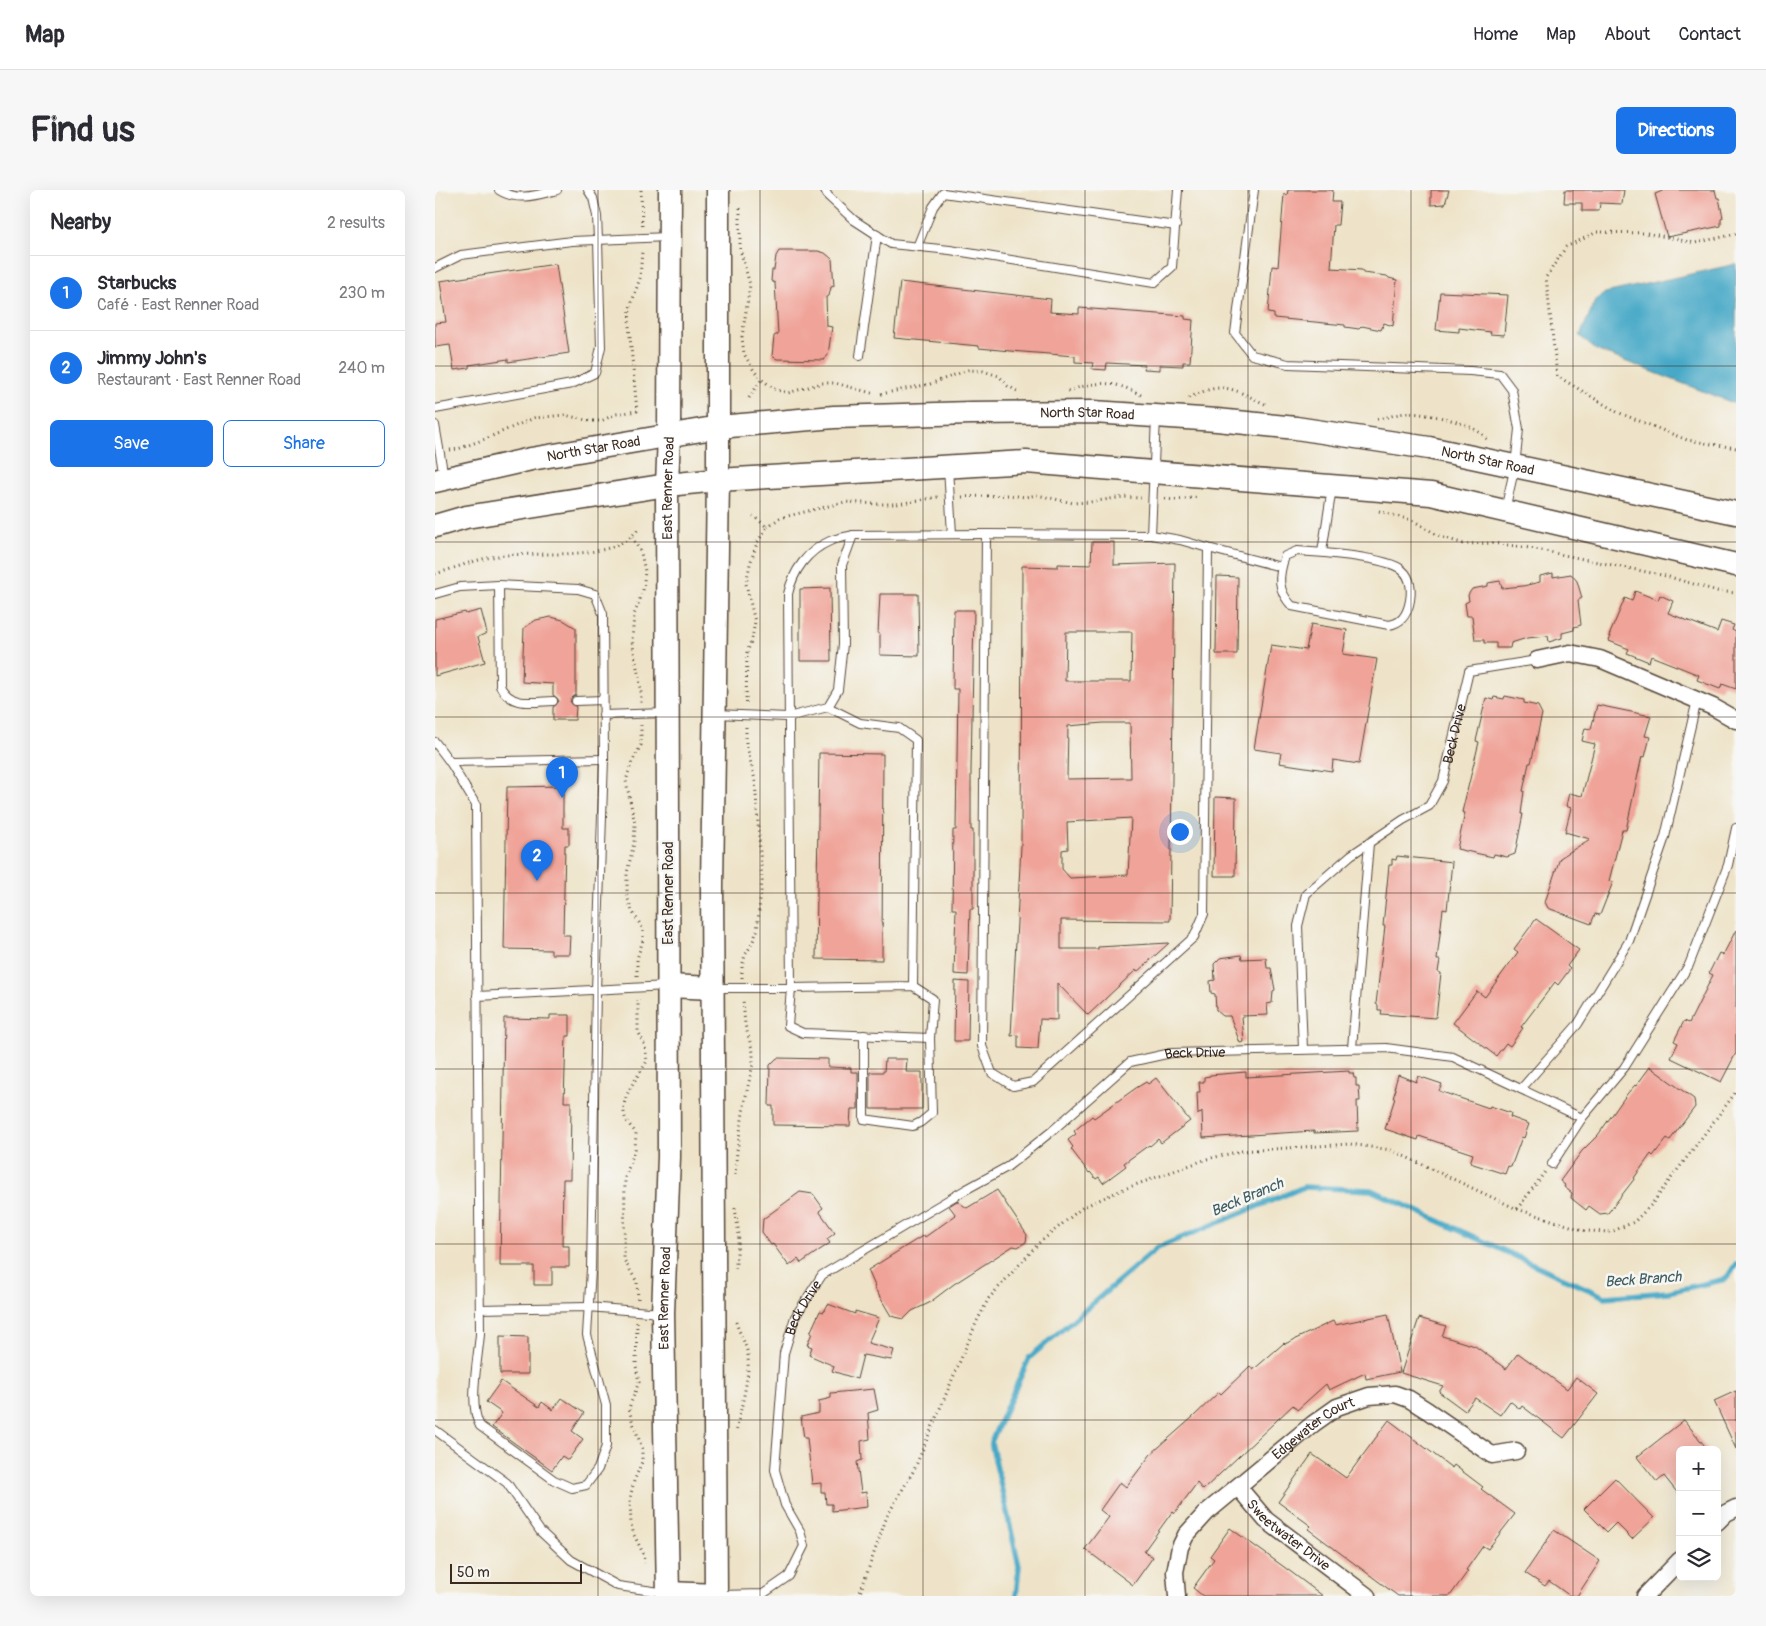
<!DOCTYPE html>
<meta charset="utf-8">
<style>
body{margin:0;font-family:Pangolin,sans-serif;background:#f7f7f7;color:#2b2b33}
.controls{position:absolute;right:15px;bottom:15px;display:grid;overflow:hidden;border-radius:8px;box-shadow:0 5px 20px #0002}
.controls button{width:45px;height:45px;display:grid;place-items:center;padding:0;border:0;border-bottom:1px solid #e1e1e2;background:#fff;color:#2b2b33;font:25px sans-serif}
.scale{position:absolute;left:15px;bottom:12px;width:132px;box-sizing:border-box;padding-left:5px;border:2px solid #3b2a1e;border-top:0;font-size:14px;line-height:18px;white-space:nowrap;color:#3b2a1e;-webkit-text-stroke:4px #f6f6f2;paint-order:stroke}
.you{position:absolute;left:744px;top:641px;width:18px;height:18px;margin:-12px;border:4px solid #fff;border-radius:50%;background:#1a73e8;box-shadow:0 0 0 8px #1a73e833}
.badge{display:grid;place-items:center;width:32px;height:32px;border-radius:50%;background:#1a73e8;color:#fff;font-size:16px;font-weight:700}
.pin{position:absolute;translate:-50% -41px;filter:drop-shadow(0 1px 2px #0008)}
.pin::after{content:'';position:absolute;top:26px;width:18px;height:15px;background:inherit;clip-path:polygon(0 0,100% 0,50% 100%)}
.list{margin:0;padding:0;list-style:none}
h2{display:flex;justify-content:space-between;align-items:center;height:65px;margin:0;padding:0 20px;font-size:21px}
h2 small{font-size:16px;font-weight:400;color:#7c7c81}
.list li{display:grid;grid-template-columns:32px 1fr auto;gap:15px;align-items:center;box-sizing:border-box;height:75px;padding:0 20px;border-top:1px solid #e1e1e2}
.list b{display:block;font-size:19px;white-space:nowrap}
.list p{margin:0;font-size:16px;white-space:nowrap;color:#7c7c81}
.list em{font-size:16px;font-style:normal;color:#7c7c81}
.actions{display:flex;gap:10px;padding:15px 20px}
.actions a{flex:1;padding:11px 0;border:1px solid #1a73e8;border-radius:8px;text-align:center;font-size:18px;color:#1a73e8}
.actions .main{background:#1a73e8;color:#fff}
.icon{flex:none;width:28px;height:28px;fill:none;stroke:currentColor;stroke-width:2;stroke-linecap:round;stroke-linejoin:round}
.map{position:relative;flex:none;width:1301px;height:1406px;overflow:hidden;border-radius:8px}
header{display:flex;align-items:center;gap:30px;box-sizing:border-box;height:70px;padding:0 25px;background:#fff;border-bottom:1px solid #e1e1e2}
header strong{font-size:24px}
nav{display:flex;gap:28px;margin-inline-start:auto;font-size:18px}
.intro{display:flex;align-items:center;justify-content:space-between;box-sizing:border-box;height:120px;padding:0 30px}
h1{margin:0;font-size:35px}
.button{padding:12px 22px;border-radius:8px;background:#1a73e8;color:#fff;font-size:18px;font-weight:700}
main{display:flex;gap:30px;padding:0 30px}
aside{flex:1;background:#fff;border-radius:8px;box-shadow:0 5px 20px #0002}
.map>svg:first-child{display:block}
.water{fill:#47a9c7;stroke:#416a72}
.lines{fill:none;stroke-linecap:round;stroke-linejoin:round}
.stream{stroke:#47a9c7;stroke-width:5.5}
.building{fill:#f0a398;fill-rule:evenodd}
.lane-casing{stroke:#564638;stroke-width:10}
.street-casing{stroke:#564638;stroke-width:19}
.secondary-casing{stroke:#564638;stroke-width:25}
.path{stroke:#564638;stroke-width:3;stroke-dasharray:1 4;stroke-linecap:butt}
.lane{stroke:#fff;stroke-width:8}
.street{stroke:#fff;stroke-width:16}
.secondary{stroke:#fff;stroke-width:22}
.grid{fill:none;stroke:#3b2a1e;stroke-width:1;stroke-opacity:0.55}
.labels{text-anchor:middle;stroke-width:5;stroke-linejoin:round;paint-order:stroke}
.street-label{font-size:14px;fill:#3b2a1e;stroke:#f6f6f2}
.water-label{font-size:15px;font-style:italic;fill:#405d62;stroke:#f6f6f2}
</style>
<header>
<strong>Map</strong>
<nav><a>Home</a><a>Map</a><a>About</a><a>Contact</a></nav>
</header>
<div class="intro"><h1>Find us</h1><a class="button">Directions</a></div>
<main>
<aside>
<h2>Nearby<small>2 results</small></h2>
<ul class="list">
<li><span class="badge">1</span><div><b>Starbucks</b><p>Café · East Renner Road</p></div><em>230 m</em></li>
<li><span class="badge">2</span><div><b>Jimmy John's</b><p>Restaurant · East Renner Road</p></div><em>240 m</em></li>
</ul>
<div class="actions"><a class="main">Save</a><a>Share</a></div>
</aside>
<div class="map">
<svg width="1301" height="1406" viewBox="0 0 1301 1406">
<rect width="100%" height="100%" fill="#f6f6f2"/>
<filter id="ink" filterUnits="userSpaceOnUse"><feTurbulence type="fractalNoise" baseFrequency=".02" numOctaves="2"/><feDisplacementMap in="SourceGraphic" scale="10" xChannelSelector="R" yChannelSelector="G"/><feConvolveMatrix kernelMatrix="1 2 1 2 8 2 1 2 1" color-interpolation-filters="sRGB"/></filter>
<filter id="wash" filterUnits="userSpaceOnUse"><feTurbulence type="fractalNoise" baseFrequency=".0096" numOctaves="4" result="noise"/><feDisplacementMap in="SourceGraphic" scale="20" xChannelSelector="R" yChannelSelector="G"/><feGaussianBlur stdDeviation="1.12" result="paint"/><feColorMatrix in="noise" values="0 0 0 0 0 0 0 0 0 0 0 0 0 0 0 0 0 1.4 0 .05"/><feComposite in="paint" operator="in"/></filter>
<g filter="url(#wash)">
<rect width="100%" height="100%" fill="#eee3c8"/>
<!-- water -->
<path class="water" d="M1301 74V214L1161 160 1145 146 1160 111 1170 103Z"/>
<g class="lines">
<!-- stream -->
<path class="stream" d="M581 1406 584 1376 556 1252 594 1168 722 1058 869 997 936 1000 1170 1107 1233 1102 1291 1089 1301 1074"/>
</g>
<g id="blocks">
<!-- building -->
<g class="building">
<path d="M853 0H898L897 12H905L903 35H899L896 78 927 80 928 83 952 86 954 88 962 90 958 136 949 133 946 140 927 136 924 139 910 137V135L839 128V124L833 123 837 76 843 77 849 4 852 5Z"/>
<path d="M996 0H1014L1010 14 996 15Z"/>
<path d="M1130 0H1189L1187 14 1165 13 1164 21H1147V13H1129Z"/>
<path d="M1230 0H1280L1282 8H1284L1288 28 1286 29V36L1232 47 1220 4Z"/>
<path d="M344 61H383L390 63 397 69 399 96 396 97 394 106 391 107 392 136 397 137 393 165 389 170 342 169 337 166 339 146 343 144 340 93 336 91 337 80H339L341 66Z"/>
<path d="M121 74 134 163 73 172V169L34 175V178L19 180 15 155 0 157V133L11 132 5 91Z"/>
<path d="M465 92 616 109 615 122 644 124V118L750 126V129L758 130 755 172H748V176L725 175V180L709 179 710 175 672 173 671 180 657 179 658 173 640 172V166L575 161 544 158V156L459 148Z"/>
<path d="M1005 102 1073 105 1069 145 1055 144 1056 142 1024 138V142L1001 140Z"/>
<path d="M657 352H679V375L740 373 735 731 626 730V759H663V757L734 753 702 782 701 780 653 825 622 793V830L605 829 603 859 583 858V845L576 846 586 656 587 376 623 377V374L656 375ZM631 442H697L696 491H630ZM668 533H695L696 588 632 589 633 536ZM696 628 693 685 635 688 627 679V660L633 659 632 632Z"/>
<path d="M1118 383V387L1136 384 1142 391 1147 408 1143 410 1146 435 1139 437V440L1127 443V448L1114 452 1113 446 1092 448 1076 453 1075 458H1061V453H1049V450H1040L1037 426H1032L1030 413 1034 411 1033 405 1037 399 1053 396V393L1065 391 1067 398 1088 396 1105 392V386Z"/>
<path d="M782 386 803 387 802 464H781Z"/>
<path d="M395 398 396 471H365V399Z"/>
<path d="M1200 401 1223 410 1225 405 1238 411 1233 423 1282 442 1286 431 1299 435 1297 440 1301 442V499L1287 494 1285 499 1262 490 1264 485 1216 466 1214 472 1192 463 1194 459 1174 451 1176 446H1174L1190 408 1197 411Z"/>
<path d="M445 404H483L484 466 445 465V444H443Z"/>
<path d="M46 420 52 443 43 447 50 472 0 486V429L30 422 31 424Z"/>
<path d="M519 420H539L536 580V640H538V719H535L533 785 519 784 521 719H517L518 640H521L523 499H518Z"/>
<path d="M116 427 128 430 141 438V505L138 507 135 511 137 514 141 517 140 530H118V517L121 515 124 511 122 508 118 505V494L87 492 89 438 101 430Z"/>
<path d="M876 434 912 440 908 464 942 469 924 574 898 570 897 581 844 573 846 563 819 559 836 455 871 460Z"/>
<path d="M1070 506 1089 510V513L1103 516 1107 524 1099 560 1096 573H1094L1088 601H1089L1086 624H1088L1080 664 1072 667 1059 664 1058 667 1022 659 1030 623 1027 622 1044 552 1041 551 1051 508 1058 510 1059 507 1069 509Z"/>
<path d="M1162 515 1216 526 1210 546 1215 547 1210 567 1207 566 1191 640H1187L1174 691 1178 692 1165 725 1160 724 1156 734 1113 718 1110 712 1125 668 1155 649 1130 642 1136 618 1131 616 1134 603 1147 606 1160 554 1147 551 1150 538 1156 539Z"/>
<path d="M384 563 448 564 447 770 381 769Z"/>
<path d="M128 596V638H134V655H130L128 745H135L134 764H116V760L69 759 72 597Z"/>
<path d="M780 607 801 608 800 686H779Z"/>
<path d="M962 666 1017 672 1012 720 1008 719 1003 761 1002 770H1005L1003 782 1006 783 1001 828 946 824 947 820H943V815L941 814 950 736H948L954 675H957V669L961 670Z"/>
<path d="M1101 729 1144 760 1132 776 1135 779 1123 795 1120 792 1086 837 1088 838 1075 856 1071 853 1061 866 1018 833 1042 801 1050 807 1083 762 1079 759Z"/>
<path d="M1301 740V863L1286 892 1236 868 1243 853 1239 851 1249 831 1254 833 1278 785 1274 783 1284 763 1288 765Z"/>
<path d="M806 765 807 769 831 768 832 778H836L840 800 838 801 837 813 832 814 833 825 807 826 809 852 805 853 795 826H788L781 820 780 804 776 803 775 791 780 790 779 774 785 768Z"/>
<path d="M520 791 534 792 533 851H519Z"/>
<path d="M115 825H135V846H131L129 912H136L135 989H128L127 1056H134V1077H117V1095H99V1076H65L69 828 115 829Z"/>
<path d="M342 868 393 869V877L416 878V882H423V919H416L415 936 338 935V916H334L335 875Z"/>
<path d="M450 869H472L471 882H487V919H435V882H449Z"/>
<path d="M1215 877 1259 909 1260 917 1235 950 1232 948 1218 966 1216 964 1199 988H1200L1173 1023 1165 1024 1154 1016 1151 1020 1136 1008 1137 1003 1129 997 1130 995 1125 991 1147 961 1163 945 1192 904 1200 895 1201 896Z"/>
<path d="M914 881V883H918L919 888H921V896H924L925 911H922L923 941 879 943V941L768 948 767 921 763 925 762 902H765L764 892H769V887L775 886V885L811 882V887Z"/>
<path d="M963 885 981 892 983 886 1007 894 1004 901 1054 918 1055 916 1076 923 1075 927 1094 934 1089 948 1087 947 1076 977 1073 976 1070 984 1035 973 1038 964 984 946 983 950 950 939 960 908H958L961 899H959Z"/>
<path d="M721 888 755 931 726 953 723 949 715 956 714 955 689 973 691 976 668 993 664 987 661 989 655 982 654 983 636 959 638 957 633 950 641 944 639 941 657 926 659 928 701 898 711 892 713 894Z"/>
<path d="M562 1000 592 1045 591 1052 583 1057 578 1056 519 1094 494 1113 477 1121 469 1129 456 1126 439 1097 440 1096 433 1080 489 1045 490 1047 521 1025 514 1016 522 1011 532 1018Z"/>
<path d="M365 1002 378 1004 388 1018 384 1021 400 1043 392 1049 395 1053 376 1066 366 1073 363 1069 354 1076 338 1054 336 1055 327 1042 328 1029Z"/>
<path d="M393 1114 420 1124V1121L444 1128 433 1153 459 1160 456 1170 428 1165 422 1189 397 1181 399 1176 374 1165 377 1157 372 1155 377 1143H375L385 1121 389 1122Z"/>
<path d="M953 1124 965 1182 931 1189 930 1183 894 1200 891 1194 862 1220 858 1215 768 1300 762 1293 739 1324 737 1322 709 1361 718 1367 698 1395 650 1359 674 1327 665 1320 685 1292 691 1297 716 1264 758 1227 784 1202 786 1204 815 1176 818 1180 849 1153 850 1154 898 1131 900 1135Z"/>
<path d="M984 1128 1011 1136 1007 1146 1040 1156 1071 1179 1083 1163 1132 1199 1141 1187 1163 1204 1129 1248 1087 1216 1085 1219 1075 1211 1065 1225 1040 1208 1030 1221 1004 1202 1008 1196 966 1183Z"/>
<path d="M65 1146 93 1147V1184H65Z"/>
<path d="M66 1191 104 1217 107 1212 118 1220 127 1208 149 1223 137 1241 148 1249 133 1270 127 1266 117 1280 57 1237 67 1223 51 1212Z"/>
<path d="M439 1199 443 1220 433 1223 435 1249 426 1251 427 1270 422 1272 426 1303 431 1302 432 1317 397 1321V1314H391L390 1302H386V1293L377 1294 372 1248H369L366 1227 384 1223V1211L396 1208V1203Z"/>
<path d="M1301 1201V1259L1279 1211Z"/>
<path d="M954 1230 1017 1278 1019 1275 1048 1297 1046 1299 1080 1324 1053 1359 1048 1356 1031 1380 1033 1381 1015 1406H963L873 1339 876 1336 843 1312 877 1264 911 1288Z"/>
<path d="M1249 1230 1273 1260H1245V1306L1229 1286 1222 1292 1202 1267Z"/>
<path d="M1180 1288 1219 1328 1197 1349 1181 1333 1172 1342 1149 1319Z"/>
<path d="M795 1338 856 1382 888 1406H768L758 1398 779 1369 775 1366Z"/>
<path d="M1119 1340 1165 1371 1142 1406H1135L1114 1391 1110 1396 1090 1383Z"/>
</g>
</g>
</g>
<g filter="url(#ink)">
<use href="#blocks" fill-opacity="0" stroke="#564638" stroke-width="1"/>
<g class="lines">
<defs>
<g id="lane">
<path d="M64 0C83 12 102 5 122 0"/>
<path d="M390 0 393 6 419 30 456 54 515 60 719 93 737 77 743 0"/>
<path d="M819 0 800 143 817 165 853 174 1035 181 1065 184 1077 200 1084 239 1080 276 1070 320"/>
<path d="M482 57 498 17 508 3 741 36"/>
<path d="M0 78 26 65 137 51 233 47"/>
<path d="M425 166 442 45"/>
<path d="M0 219 137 194 160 183 166 157 163 50 162 26 158 8 153 0"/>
<path d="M0 235 9 287"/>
<path d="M513 278 517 344"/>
<path d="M716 345 551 344 547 856 557 883 578 896 598 892 759 747 769 724 773 358 745 350 716 345 721 227"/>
<path d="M773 358 846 377"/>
<path d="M862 361C883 362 953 367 967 380 977 388 977 403 974 415 971 426 966 433 954 435L857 416C842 400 843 387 850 366Z"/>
<path d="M887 362 897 298"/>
<path d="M64 395 65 496C76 517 96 512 118 511"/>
<path d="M0 404 25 397 64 395 143 399 160 404 168 424 169 569 161 800 156 1079 152 1145 171 1215V1256L163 1279 151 1295 137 1298 119 1290 45 1236C33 1215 43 1169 45 1144L41 615 15 572 0 552"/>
<path d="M141 511 168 510"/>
<path d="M393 517 425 533 464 538 481 550 478 796 356 798 353 836 368 843 495 848 498 809 478 796"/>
<path d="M281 524 353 527 393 517 403 500 408 454 407 375 418 345 551 344"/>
<path d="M168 525 231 523"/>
<path d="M15 572 169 569"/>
<path d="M280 798H356L353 404C358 381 372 361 395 351 402 348 411 347 418 345"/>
<path d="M42 806 232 796"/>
<path d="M429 845V929L478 936 486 932 497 923 495 848"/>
<path d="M917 858 934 653"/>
<path id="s1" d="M868 859 863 736 871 704 916 665 968 630 994 616 1008 591 1034 481 1102 470"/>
<path d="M1086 899 1143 834 1194 751 1230 647 1262 510"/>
<path d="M1117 974 1147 928 1189 878 1254 775 1293 675 1301 638"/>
<path d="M45 1119 153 1117 226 1123"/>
<path d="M0 1240 72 1293 105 1341 136 1370 183 1396 232 1403"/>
<path id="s2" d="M284 1405 328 1404 354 1386 369 1356 365 1341 350 1315 340 1280 349 1163 360 1127 387 1085 530 1000 572 977 617 941 695 872 736 863 951 858 1018 867 1147 928"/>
</g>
<g id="street">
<path d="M1102 470 1135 463 1165 469 1278 517 1301 530"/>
<path id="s3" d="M803 1297 831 1330 932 1406"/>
<path d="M1282 1332 1291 1323 1301 1318"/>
<path id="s4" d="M742 1406 740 1382 745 1357 751 1345 772 1322 878 1234 902 1217 934 1206 960 1204 974 1209 993 1221 1057 1265 1081 1261"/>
<path d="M1210 1406 1245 1370"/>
</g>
<g id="secondary">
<path id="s5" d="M0 291 96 269 284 237 399 227 536 223 658 222 782 230 861 238 994 258 1301 323"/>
<path d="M0 336 31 327 232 295 283 290 591 272 996 304 1301 375"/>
<path d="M233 796 278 798"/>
<path d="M234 1403 281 1405"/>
<path id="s6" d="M233 1406 228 1123 234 967 232 295 234 245 235 0"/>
<path d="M281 1406 277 696 283 290V0"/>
</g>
</defs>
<!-- lane casing -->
<use href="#lane" class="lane-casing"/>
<!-- street casing -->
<use href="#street" class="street-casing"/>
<!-- secondary casing -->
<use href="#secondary" class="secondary-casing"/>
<!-- path -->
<g class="path">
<path d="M206 0 207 37"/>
<path d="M305 18V59L315 95 307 147 309 164 318 179 324 187 339 199 353 203 387 193H400L440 204"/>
<path d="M1301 44 1260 53 1212 43 1162 42 1131 57 1111 87 1122 186 1182 222 1252 250 1301 258"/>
<path d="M633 201C662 191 678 190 706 205"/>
<path d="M446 204 495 194 533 180 548 181 564 186 573 196 584 202"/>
<path d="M314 208 327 189"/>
<path d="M754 208C788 190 798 199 830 214"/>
<path d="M942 229C952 228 963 223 973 223 995 224 1041 232 1053 251"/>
<path d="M15 260 23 259 50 249 99 228 130 225 155 231H166L181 224 202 221 194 136 195 118 205 88 207 61"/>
<path d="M527 307 574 305 590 307 602 305 638 313 655 312 689 307 706 308"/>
<path d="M730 309 742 310 763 307"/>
<path d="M944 321 979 331 1004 346 1029 354 1058 353 1095 358 1231 386 1282 401 1301 403"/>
<path d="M332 337 345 328 410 312 443 314H462L503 307"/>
<path d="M197 347 206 363 210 381 208 401 199 425 197 451 206 499V514"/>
<path d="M0 384C21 378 41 369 63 366 102 360 179 374 203 339"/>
<path d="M311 513 312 463 317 448 320 432 311 394 315 374 322 353 332 337 318 326"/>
<path d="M202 786V769L208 750V739L197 721 192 706V683L199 653 200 634 191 591 196 574 206 555V535"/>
<path d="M307 788V777L310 765 316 756 322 741 327 691 320 590 311 553V537"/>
<path d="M300 985 302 961 310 910 318 874V862L310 835 308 809"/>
<path d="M300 1018 304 1045 300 1082"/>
<path d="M1082 1019 1110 982"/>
<path d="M203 1109 202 1092 189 1070 190 988 200 959 201 943C198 939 192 933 190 927 184 907 203 888 212 871L210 856 203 841V810"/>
<path d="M202 1132 201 1176 204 1192 194 1218 196 1227 207 1258V1272L199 1291 195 1308 196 1334 199 1345 209 1365 210 1373"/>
<path d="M301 1132C304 1143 311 1153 313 1165 315 1189 305 1219 301 1243"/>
<path d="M424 1406 452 1326 479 1280 542 1131 554 1108 604 1053 648 1017 689 999 772 969 806 961 915 954 956 960 1082 1019 1151 1041 1176 1042 1199 1032 1216 1015 1301 902"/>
</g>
<!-- lane -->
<use href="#lane" class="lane"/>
<!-- street -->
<use href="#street" class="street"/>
<!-- secondary -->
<use href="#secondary" class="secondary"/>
</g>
</g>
<!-- grid -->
<path class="grid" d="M163 0V1406M325 0V1406M488 0V1406M650 0V1406M813 0V1406M976 0V1406M1138 0V1406M0 176H1301M0 352H1301M0 527H1301M0 703H1301M0 879H1301M0 1054H1301M0 1230H1301"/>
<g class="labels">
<!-- street labels -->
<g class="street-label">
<text dy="5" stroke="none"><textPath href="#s5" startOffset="658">North Star Road</textPath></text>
<text dy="5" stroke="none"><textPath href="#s5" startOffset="162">North Star Road</textPath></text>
<text dy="5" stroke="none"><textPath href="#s5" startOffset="1062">North Star Road</textPath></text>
<text dy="5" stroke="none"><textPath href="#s6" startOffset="1108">East Renner Road</textPath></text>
<text dy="5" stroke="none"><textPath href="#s1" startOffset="385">Beck Drive</textPath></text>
<text transform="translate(233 703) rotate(-90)" y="5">East Renner Road</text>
<text dy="5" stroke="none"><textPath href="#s2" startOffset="838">Beck Drive</textPath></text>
<text dy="5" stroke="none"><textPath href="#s6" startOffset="298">East Renner Road</textPath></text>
<text dy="5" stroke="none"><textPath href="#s2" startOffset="358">Beck Drive</textPath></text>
<text dy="5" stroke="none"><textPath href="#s4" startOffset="230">Edgewater Court</textPath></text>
<text dy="5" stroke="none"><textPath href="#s3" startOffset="70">Sweetwater Drive</textPath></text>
</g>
<!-- water labels -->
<g class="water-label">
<text transform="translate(812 1007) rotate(-23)" y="5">Beck Branch</text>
<text transform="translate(1208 1089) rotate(-4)" y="5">Beck Branch</text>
</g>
</g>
</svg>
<div class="controls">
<button>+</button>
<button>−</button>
<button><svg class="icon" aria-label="layers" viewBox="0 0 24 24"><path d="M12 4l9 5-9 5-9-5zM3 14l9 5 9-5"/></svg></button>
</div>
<div class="scale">50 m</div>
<div class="you"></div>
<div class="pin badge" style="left:127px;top:608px">1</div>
<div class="pin badge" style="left:102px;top:691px">2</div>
</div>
</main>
